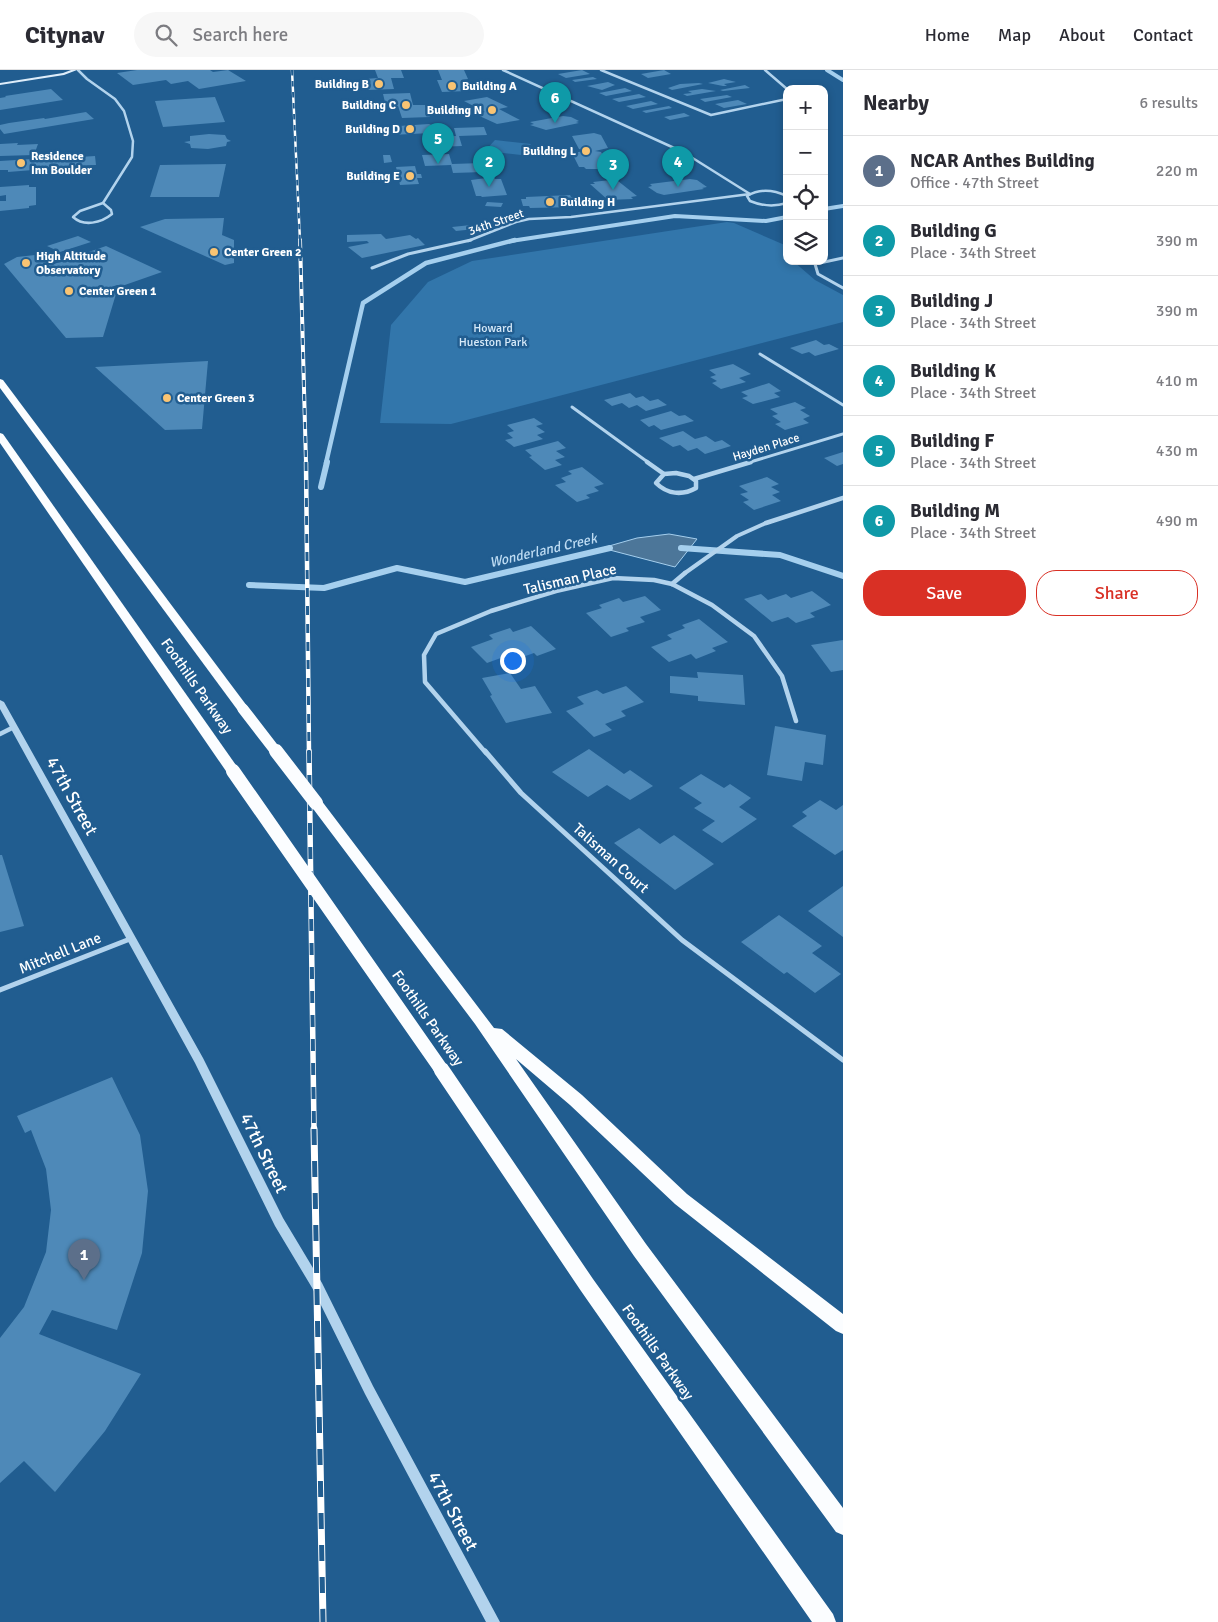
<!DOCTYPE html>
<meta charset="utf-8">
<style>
body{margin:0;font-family:Signika,sans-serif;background:#f7f7f7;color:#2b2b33}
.controls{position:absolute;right:15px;top:15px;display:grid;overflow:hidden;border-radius:10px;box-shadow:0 2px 8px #0003}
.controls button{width:45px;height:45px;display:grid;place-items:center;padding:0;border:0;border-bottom:1px solid #e1e1e2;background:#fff;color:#2b2b33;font:25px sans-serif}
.you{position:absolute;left:512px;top:590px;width:18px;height:18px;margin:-12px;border:4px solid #fff;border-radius:50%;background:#1a73e8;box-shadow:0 0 0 8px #1a73e833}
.badge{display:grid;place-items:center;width:32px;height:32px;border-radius:50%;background:#d93025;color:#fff;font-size:16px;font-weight:700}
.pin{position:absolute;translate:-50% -41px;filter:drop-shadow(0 1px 2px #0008)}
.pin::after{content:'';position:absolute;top:26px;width:18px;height:15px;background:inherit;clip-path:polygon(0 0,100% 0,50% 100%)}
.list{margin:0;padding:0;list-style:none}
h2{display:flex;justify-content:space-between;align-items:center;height:65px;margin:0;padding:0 20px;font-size:21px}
h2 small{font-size:16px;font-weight:400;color:#7c7c81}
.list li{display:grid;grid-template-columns:32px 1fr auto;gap:15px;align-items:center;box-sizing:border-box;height:70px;padding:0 20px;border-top:1px solid #e1e1e2}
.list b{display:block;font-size:19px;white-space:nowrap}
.list p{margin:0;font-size:16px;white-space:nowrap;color:#7c7c81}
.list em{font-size:16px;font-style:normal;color:#7c7c81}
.actions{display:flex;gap:10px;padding:15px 20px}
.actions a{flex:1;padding:11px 0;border:1px solid #d93025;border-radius:20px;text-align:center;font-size:18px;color:#d93025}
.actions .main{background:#d93025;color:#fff}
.icon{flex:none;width:28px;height:28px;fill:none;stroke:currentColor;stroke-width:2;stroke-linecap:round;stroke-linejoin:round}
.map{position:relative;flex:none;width:843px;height:1552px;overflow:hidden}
header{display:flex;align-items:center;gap:30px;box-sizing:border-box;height:70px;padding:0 25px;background:#fff;border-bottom:1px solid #e1e1e2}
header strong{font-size:24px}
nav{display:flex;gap:28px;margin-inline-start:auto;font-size:18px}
.search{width:350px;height:45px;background:#f7f7f7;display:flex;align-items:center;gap:12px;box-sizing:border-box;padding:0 18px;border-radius:28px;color:#7c7c81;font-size:19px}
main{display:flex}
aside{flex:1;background:#fff}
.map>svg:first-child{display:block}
.green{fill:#3276ab}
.water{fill:#4c7699;stroke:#a5cfee}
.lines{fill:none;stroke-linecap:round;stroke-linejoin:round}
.stream-far2{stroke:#a5cfee;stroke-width:4}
.stream-far1{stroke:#a5cfee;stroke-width:4.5}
.stream{stroke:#a5cfee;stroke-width:6}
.building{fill:#4e89b8}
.pedestrian{stroke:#b2d3ed;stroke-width:4}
.minor-far3{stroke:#b2d3ed;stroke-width:2.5}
.minor-far2{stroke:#b2d3ed;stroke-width:3}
.minor-far1{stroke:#b2d3ed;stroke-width:4.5}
.minor{stroke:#b2d3ed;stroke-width:5}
.tertiary{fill:#b2d3ed;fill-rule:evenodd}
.secondary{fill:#deedfa;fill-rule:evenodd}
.trunk{fill:#fbfdff;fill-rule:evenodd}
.rail-far4-casing{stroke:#fff;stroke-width:2.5}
.rail-far3-casing{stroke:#fff;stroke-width:4}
.rail-far2-casing{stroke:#fff;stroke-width:4.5}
.rail-far1-casing{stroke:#fff;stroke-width:5.5}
.rail-casing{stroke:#fff;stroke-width:7}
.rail-far4{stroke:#215d90;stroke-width:2;stroke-dasharray:5.5;stroke-linecap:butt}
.rail-far3{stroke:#215d90;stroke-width:2.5;stroke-dasharray:7;stroke-linecap:butt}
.rail-far2{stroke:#215d90;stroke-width:3;stroke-dasharray:9;stroke-linecap:butt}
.rail-far1{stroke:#215d90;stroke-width:4;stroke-dasharray:12;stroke-linecap:butt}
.rail{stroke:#215d90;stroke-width:5;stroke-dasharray:16;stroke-linecap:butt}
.trunk-bridge-far1{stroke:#fbfdff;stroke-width:11}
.trunk-bridge{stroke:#fbfdff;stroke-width:14}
.poi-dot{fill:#f9c473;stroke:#215d90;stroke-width:2}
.labels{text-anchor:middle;stroke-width:5;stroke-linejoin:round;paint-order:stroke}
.far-poi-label{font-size:12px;font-weight:bold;fill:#fff;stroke:#215d90;text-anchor:start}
.far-street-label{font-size:12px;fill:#fff;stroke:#215d90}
.far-park-label{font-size:12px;fill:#d7eaf9;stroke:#215d90}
.far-water-label{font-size:14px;font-style:italic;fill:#bedcf3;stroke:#215d90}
.street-label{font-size:15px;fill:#fff;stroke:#215d90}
.near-street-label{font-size:18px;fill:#fff;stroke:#215d90}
</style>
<header>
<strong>Citynav</strong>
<div class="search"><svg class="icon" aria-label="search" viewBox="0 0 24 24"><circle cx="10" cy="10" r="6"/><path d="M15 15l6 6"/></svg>Search here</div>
<nav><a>Home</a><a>Map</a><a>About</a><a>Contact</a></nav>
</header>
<main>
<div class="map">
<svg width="843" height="1552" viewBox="0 0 843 1552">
<rect width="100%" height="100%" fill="#215d90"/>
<!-- green -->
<g class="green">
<path d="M495 70 531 74 521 85 485 81Z"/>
<path d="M727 152 734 153 787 176V191H793L815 210 843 225V252L451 354 380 353 391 255 428 212 472 191Z"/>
</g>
<!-- water -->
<path class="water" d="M669 464 697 469 675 497 602 478 637 468Z"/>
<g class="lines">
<!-- stream-far2 -->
<g class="stream-far2">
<path d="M827 0 843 10"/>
<path d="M824 139 843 136"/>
<path d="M511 171 675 146 766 151 787 147"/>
</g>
<!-- stream-far1 -->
<path class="stream-far1" d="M326 393 363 233 426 193 515 170"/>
<!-- stream -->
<g class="stream">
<path d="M321 417 327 392"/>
<path d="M681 478 780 485 843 506"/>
<path d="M249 515 324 518 397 498 465 512 610 478"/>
</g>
</g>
<!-- building -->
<g class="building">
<path d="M137 0H210L213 2 228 0 246 11 199 19 188 11 171 14 166 10 133 15 117 3Z"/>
<path d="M375 0H401L404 8H391L394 19 368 20 365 9 378 8Z"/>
<path d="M438 0H464L468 9 463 10 468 21 442 22 437 10H442Z"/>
<path d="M582 0 590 4 566 8 558 4Z"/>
<path d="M664 0 671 4 648 8 641 4Z"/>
<path d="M593 7 597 9 575 12 572 10Z"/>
<path d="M724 9 736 12 724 14 727 16H723L708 13Z"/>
<path d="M608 12 615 15 602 20 587 16Z"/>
<path d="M699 13 703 14 672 20 668 18 680 14Z"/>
<path d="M745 15 750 18 723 21 720 20Z"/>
<path d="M625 18 632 21 606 26 599 23Z"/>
<path d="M51 19 63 30 0 40V28L6 27 5 26Z"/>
<path d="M702 19 716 21 687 26 683 24 692 23 688 21Z"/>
<path d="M410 23 413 35H425L430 47 402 48 398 36H386L383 24Z"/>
<path d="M639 24 646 27 619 32 612 29Z"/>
<path d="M727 25 732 27 705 32 700 29Z"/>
<path d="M215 27 225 52 163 57 155 31Z"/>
<path d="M487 27 508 37 499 39 520 50 497 54 475 44 485 42 464 31Z"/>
<path d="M738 30 747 34 724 38 715 34Z"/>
<path d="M651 31 658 34 633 39 626 36Z"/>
<path d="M669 36 672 38 646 43 642 41Z"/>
<path d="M86 42 94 49 4 64 0 59V55L9 53 44 48 45 49Z"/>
<path d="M684 43 690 46 670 50 664 47Z"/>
<path d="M563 46 571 47 579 51 576 52 579 53 546 60 530 55 534 54 530 52Z"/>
<path d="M429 54 434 56 436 61 431 62V63L391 65 390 63H385L384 57Z"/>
<path d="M484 57 487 65 459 66 462 76 437 77 434 67 456 66 454 58Z"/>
<path d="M594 63 601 65 608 78 595 81 601 82 609 96H604L605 99H586L584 97H579L572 83 585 81 579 79 572 66Z"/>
<path d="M209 64 225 65 227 69 231 71 227 72 226 76 208 79 191 78 190 74 184 72 190 71V66Z"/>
<path d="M18 73 17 75 38 74 34 85 0 86V74Z"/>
<path d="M449 84 452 94 482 93 484 102 453 103 451 95 425 96 422 85Z"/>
<path d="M383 85H390L392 92 384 93Z"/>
<path d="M80 86V87L95 86 96 95 46 97V99L8 102V100H0V91Z"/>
<path d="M226 94 219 127H150L160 95Z"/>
<path d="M415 96 417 104H421L422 108H417L419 114 400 115 396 97Z"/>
<path d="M494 107 495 109H501L507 125 482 127 481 126H476L471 110Z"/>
<path d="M690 109 697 110 707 117 702 118 704 119 664 125 657 123 648 117 652 116 650 114Z"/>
<path d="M610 110 618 111 637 126 631 127 633 129 608 130 590 114H595L593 112Z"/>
<path d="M29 115V117H36V135L29 136V138L0 141V131H6V125L0 126V117Z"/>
<path d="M570 125 571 127H576L580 134H574L575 137 530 138 529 136H523L521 129H526V127Z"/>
<path d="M487 132 503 133 501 137 485 136Z"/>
<path d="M224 148 222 165 234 170V193L225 195 140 157 165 149Z"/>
<path d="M471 155 475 159 456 161 452 157Z"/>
<path d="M381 164 386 169 410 165 416 169 418 168 425 175 362 188 348 177 369 173 367 171 347 172V165Z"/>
<path d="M78 166 91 172 60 182 47 176Z"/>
<path d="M106 176 162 202 122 216 117 215 106 219 116 224 103 267 66 268 4 194 17 187 35 185 54 194Z"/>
<path d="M816 270 824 275 829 274 839 279 815 286 809 282 802 284 790 278Z"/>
<path d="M208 291 202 359 165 360 95 297Z"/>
<path d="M733 294 751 304 739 308 746 312 721 319 712 313 717 311 710 307 716 305 709 300Z"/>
<path d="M769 313 781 321 774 323 780 327 753 334 742 328 748 326 741 322Z"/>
<path d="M630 323 636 328 643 326 650 331 658 329 667 335 646 341 637 335 629 338 622 333 612 336 604 330Z"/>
<path d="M795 332 806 338 800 340 810 346 803 349 809 353 785 360 775 354 781 352 772 346 778 344 770 339Z"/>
<path d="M671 341 679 346 685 345 694 351 661 360 654 355 649 357 640 350Z"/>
<path d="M534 348 543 354 536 356 545 362 537 365 543 369 514 377 505 370 513 368 507 363 514 361 507 355Z"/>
<path d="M683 361 695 369 706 366 715 372 722 370 731 376 705 384 697 378 688 381 680 375 673 377 659 368Z"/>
<path d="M558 371 566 378 556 381 565 387 555 390 562 395 545 400 529 387 532 386 525 380Z"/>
<path d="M843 382V394L837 396 824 388Z"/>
<path d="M582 397 604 414 594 417 599 421 586 425 590 428 577 432 555 415 566 412 561 408 572 404 568 401Z"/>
<path d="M767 407 779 414 771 417 780 422 772 425 781 431 754 440 743 432 749 430 740 424 748 422 739 416Z"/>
<path d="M812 521 831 535 810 543 815 547 796 553 788 547 772 552 744 529 761 524 768 530 786 524 791 528Z"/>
<path d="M645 526 661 540 640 547 645 552 626 558 629 561 611 567 586 543 602 538 599 535 619 528 623 532Z"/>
<path d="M699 549 728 572 712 578 716 581 696 589 691 584 669 592 651 577 672 569 667 565 685 558 682 555Z"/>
<path d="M531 556 556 579 537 586 534 583 514 590 509 585 487 593 471 577 493 569 489 565 510 558 513 562Z"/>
<path d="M843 570V600L831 602 811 575Z"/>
<path d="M697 602 743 605 745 635 698 631V626L670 623V606L698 608Z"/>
<path d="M510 603 521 619 535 616 552 643 506 653 490 626 492 625 482 608Z"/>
<path d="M626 616 644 632 621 641 626 646 605 654 612 660 594 667 566 641 584 634 577 627 597 620 603 624Z"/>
<path d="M775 656 826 665 823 695 805 692 802 711 767 705Z"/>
<path d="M589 679 624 704 630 700 653 716 630 730 607 715 588 727 552 702Z"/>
<path d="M701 704 724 718 730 714 751 728 739 737 757 749 722 773 702 760 715 751 694 738 702 733 679 718Z"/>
<path d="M820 730 836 740 843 735V780L835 785 792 756 807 746 802 742Z"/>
<path d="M639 758 660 774 674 765 714 794 675 820 614 773Z"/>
<path d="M0 785H2L24 856 0 862Z"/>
<path d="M843 816V867L808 841Z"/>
<path d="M779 845 822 876 812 883 841 904 815 923 787 902 784 904 741 872Z"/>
<path d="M112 1007 140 1065 148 1121 142 1183 117 1260 52 1240 39 1264 141 1304 105 1361 55 1422 24 1391 0 1413V1268L24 1237 46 1182 51 1140 46 1099 31 1060 25 1063 17 1046Z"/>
</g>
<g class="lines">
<!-- pedestrian -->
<path class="pedestrian" d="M685 503 737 466 766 453"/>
<!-- minor-far3 -->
<g class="minor-far3">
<path d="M78 0 87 9 115 29 124 41 133 71 132 87 103 133"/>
<path d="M503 0 683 82 750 124"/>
<path d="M601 0 711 45 787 29"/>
<path d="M765 0 787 19"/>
<path d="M787 126C774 120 760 118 747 126L750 131C762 136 774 137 787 133"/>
<path d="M103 133 111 140 112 144C101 153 84 157 73 147L80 141Z"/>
<path d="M468 171 516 152 529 149 571 147 750 124"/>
</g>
<!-- minor-far2 -->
<g class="minor-far2">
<path d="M843 188 815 194 818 204 843 218"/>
<path d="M372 198 408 184 471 170"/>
<path d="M760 284 843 335"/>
<path d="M572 337 649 393"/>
<path d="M747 393 843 364"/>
</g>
<!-- minor-far1 -->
<g class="minor-far1">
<path d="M647 392 664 404"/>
<path d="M676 403 689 406 696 411V418C682 426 667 424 656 413L664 404Z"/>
<path d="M694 409 751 392"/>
<path d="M766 453 843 428"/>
<path d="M672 514 685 503"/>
<path d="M0 664 14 657"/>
<path d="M486 683 425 612 424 585 436 564 491 541 556 521 613 508 654 510 672 514 712 535 754 566 782 606 796 651"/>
</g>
<!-- minor -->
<g class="minor">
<path d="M485 681 521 723 682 870 843 990"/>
<path d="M0 920 130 869"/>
</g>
<!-- tertiary -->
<path class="tertiary" d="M0 630 4 632 203 988 283 1148 322 1213 373 1316 500 1552H486L365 1324 314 1221 275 1156 195 993 0 639Z"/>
<!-- secondary -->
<path class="secondary" d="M71 0H77L64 5 0 15V13L63 3Z"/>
<!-- trunk -->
<g class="trunk">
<path d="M0 309 3 310 247 636 249 639 247 642H239L0 318Z"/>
<path d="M0 363 3 364 238 698 239 701 238 704H228L0 373Z"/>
<path d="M316 729 321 730 494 958 502 959 582 1025 687 1124 843 1244V1264L836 1261 675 1134 570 1035 516 989 646 1174 843 1438V1465L836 1462 634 1186 475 954 311 736 309 733 311 730Z"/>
<path d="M441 992 447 994 593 1209 833 1544 836 1552H812L581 1221 435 1004 433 999 435 994Z"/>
</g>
<defs>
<path id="rail-far4" d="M292 0 300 171"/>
<path id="rail-far3" d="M300 170 306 393"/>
<path id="rail-far2" d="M306 392 309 683"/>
<path id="rail-far1" d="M309 681 314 1060"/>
<path id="rail" d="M314 1059 323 1552"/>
</defs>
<!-- rail-far4 casing -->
<use href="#rail-far4" class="rail-far4-casing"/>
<!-- rail-far3 casing -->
<use href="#rail-far3" class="rail-far3-casing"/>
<!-- rail-far2 casing -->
<use href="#rail-far2" class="rail-far2-casing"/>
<!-- rail-far1 casing -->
<use href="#rail-far1" class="rail-far1-casing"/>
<!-- rail casing -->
<use href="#rail" class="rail-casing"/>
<!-- rail-far4 -->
<use href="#rail-far4" class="rail-far4"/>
<!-- rail-far3 -->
<use href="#rail-far3" class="rail-far3"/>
<!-- rail-far2 -->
<use href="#rail-far2" class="rail-far2"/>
<!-- rail-far1 -->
<use href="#rail-far1" class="rail-far1"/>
<!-- rail -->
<use href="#rail" class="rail"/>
<!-- trunk-bridge-far1 -->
<path class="trunk-bridge-far1" d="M243 639 277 683"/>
<!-- trunk-bridge -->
<g class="trunk-bridge">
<path d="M276 681 316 733"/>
<path d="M233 701 441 999"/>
</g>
</g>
<!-- markers -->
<g class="poi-dot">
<circle cx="379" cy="14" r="5"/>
<circle cx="452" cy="16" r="5"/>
<circle cx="406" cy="35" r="5"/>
<circle cx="492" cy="40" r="5"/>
<circle cx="410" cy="59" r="5"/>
<circle cx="586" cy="81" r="5"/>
<circle cx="21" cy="93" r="5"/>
<circle cx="410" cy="106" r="5"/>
<circle cx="550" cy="132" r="5"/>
<circle cx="214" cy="182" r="5"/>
<circle cx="26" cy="193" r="5"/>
<circle cx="69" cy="221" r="5"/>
<circle cx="167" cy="328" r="5"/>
</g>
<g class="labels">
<!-- far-poi labels -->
<g class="far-poi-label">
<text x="369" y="18" text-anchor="end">Building B</text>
<text x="462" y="20">Building A</text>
<text x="396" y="39" text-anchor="end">Building C</text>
<text x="482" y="44" text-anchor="end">Building N</text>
<text x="400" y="63" text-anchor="end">Building D</text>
<text x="576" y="85" text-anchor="end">Building L</text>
<text x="31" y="90">Residence<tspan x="31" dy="14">Inn Boulder</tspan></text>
<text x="400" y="110" text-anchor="end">Building E</text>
<text x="560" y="136">Building H</text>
<text x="224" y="186">Center Green 2</text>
<text x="36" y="190">High Altitude<tspan x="36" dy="14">Observatory</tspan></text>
<text x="79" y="225">Center Green 1</text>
<text x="177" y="332">Center Green 3</text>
</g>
<!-- far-street labels -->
<g class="far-street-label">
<text transform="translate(496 152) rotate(-19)" y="4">34th Street</text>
<text transform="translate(766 377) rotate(-17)" y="4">Hayden Place</text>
</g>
<!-- far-park labels -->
<g class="far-park-label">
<text x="493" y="262">Howard<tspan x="493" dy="14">Hueston Park</tspan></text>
</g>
<!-- far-water labels -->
<g class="far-water-label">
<text transform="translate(543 480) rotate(-13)" y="5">Wonderland Creek</text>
</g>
<!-- street labels -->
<g class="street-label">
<text transform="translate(570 509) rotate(-13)" y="5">Talisman Place</text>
<text transform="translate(197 616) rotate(55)" y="5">Foothills Parkway</text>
<text transform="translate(611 788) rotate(42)" y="5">Talisman Court</text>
<text transform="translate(60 883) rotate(-22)" y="5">Mitchell Lane</text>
<text transform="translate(428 948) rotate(55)" y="5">Foothills Parkway</text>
<text transform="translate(658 1282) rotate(55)" y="5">Foothills Parkway</text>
</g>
<!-- near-street labels -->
<g class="near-street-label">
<text transform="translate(72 726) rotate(61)" y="6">47th Street</text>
<text transform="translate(264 1083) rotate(64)" y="6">47th Street</text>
<text transform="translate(453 1441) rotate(62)" y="6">47th Street</text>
</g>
</g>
</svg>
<div class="controls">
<button>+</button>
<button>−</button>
<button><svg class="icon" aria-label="locate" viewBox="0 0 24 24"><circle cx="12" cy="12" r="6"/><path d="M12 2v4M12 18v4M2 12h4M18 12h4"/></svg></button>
<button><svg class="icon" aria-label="layers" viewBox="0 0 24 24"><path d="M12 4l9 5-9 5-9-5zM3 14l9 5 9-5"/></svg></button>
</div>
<div class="you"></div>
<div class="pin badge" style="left:84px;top:1210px;background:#5c6f8a">1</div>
<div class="pin badge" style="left:489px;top:117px;background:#0f9aa8">2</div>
<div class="pin badge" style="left:613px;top:120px;background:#0f9aa8">3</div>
<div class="pin badge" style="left:678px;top:117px;background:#0f9aa8">4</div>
<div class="pin badge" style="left:438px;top:94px;background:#0f9aa8">5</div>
<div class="pin badge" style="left:555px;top:53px;background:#0f9aa8">6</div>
</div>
<aside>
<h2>Nearby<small>6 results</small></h2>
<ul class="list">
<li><span class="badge" style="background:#5c6f8a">1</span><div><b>NCAR Anthes Building</b><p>Office · 47th Street</p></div><em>220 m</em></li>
<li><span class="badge" style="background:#0f9aa8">2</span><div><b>Building G</b><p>Place · 34th Street</p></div><em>390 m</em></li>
<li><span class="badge" style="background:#0f9aa8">3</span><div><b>Building J</b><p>Place · 34th Street</p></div><em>390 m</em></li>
<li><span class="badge" style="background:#0f9aa8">4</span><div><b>Building K</b><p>Place · 34th Street</p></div><em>410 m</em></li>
<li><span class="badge" style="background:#0f9aa8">5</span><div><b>Building F</b><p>Place · 34th Street</p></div><em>430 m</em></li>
<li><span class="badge" style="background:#0f9aa8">6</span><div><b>Building M</b><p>Place · 34th Street</p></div><em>490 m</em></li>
</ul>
<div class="actions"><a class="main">Save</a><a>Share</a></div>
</aside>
</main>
